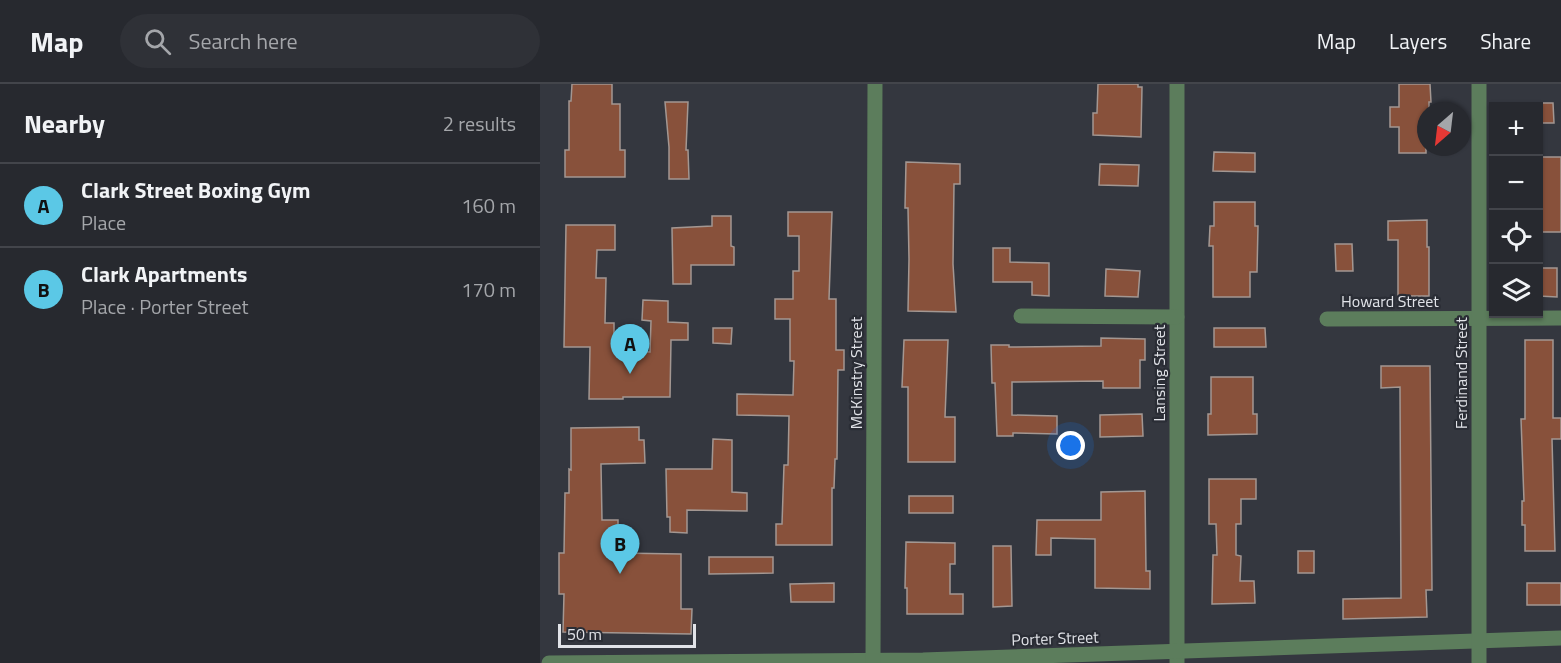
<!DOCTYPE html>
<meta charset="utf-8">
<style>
body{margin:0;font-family:"Titillium Web",sans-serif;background:#2f3137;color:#f1f3f6}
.controls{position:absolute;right:18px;top:18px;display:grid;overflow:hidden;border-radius:0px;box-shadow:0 2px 4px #0004}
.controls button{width:54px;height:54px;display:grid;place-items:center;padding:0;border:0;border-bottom:2px solid #43454b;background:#27292f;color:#f1f3f6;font:30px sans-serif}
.compass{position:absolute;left:877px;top:18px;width:54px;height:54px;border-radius:50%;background:#27292f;box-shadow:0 2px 4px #0004;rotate:208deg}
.scale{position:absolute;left:18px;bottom:15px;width:138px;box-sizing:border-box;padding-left:6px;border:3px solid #e1e3e8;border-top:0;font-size:16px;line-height:21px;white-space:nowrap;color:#e1e3e8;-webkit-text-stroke:4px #2a2d35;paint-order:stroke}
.you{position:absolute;left:531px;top:362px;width:21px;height:21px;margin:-15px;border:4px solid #fff;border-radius:50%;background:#1a73e8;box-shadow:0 0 0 9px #1a73e833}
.badge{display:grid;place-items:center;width:39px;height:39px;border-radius:50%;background:#5bc8e6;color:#111;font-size:20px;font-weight:700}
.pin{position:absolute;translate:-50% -50px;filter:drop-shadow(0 2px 3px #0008)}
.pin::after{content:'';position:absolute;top:32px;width:21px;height:18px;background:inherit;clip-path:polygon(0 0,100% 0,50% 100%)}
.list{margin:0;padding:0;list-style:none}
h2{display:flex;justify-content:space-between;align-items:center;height:78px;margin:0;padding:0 24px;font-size:26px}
h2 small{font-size:20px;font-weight:400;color:#a4a6aa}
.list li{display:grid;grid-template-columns:39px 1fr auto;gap:18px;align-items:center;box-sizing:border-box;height:84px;padding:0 24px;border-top:2px solid #43454b}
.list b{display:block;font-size:22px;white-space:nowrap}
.list p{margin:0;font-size:20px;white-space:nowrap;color:#a4a6aa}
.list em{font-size:20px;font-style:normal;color:#a4a6aa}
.icon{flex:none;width:33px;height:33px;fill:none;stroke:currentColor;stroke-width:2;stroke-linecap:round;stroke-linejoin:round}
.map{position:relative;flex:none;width:1021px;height:579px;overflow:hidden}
header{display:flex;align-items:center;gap:36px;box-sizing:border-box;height:84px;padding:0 30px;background:#27292f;border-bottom:2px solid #43454b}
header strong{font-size:28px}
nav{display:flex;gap:33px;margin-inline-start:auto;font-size:21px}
.search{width:420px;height:54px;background:#2f3137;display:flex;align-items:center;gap:15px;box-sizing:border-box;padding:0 21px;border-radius:33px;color:#a4a6aa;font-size:22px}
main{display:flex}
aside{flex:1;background:#27292f}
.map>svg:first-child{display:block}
.building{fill:#88513b;stroke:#a39792;stroke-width:1.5}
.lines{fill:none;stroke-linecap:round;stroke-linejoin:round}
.minor{stroke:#5c7d5c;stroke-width:15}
.labels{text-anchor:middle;stroke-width:4.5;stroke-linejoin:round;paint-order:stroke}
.street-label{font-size:16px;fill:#e1e3e8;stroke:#2a2d35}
</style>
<header>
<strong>Map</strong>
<div class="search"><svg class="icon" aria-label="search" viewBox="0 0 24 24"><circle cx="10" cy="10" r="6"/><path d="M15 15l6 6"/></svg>Search here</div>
<nav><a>Map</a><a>Layers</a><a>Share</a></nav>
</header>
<main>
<aside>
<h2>Nearby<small>2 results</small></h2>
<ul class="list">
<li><span class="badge">A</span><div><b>Clark Street Boxing Gym</b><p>Place</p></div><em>160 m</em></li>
<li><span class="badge">B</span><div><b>Clark Apartments</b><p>Place · Porter Street</p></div><em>170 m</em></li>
</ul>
</aside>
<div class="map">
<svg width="1021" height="579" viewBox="0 0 1021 579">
<rect width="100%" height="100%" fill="#34373f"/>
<!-- building -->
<g class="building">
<path d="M32 0H72V20H80V66H85V93H25V66H29V17H31Z"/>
<path d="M558 0H598V3H602L601 53 553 51V29H557Z"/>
<path d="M859 0H890L891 18H889V27H886V69H859V43H850V23H859Z"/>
<path d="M125 18H148L146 66H148L149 95H129V63Z"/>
<path d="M999 19H1013L1014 39H999Z"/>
<path d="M674 68 715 69V88L673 87Z"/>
<rect x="999" y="73" width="22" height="75"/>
<path d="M366 78 420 80V100H414L413 180 416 228 368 227 369 175 368 124H365Z"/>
<path d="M560 80 599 81 598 102 559 101Z"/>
<path d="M674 118H715V142H718L717 188H710V213H673V162H669L670 142H674Z"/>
<path d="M248 128H292L289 215H296V266H304V286H298L297 375H295L294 404H292V461H236V440H242L244 381H248L249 332 197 331V310L253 311 254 277H250V235H235V215H253V187H259V152H248Z"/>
<path d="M172 132H191V162L194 163V181H151V200H133L132 144 172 142Z"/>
<path d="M887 136V163H889V212H858V156H848V137Z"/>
<path d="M26 141H75V166H57L56 194H66L65 239H74V267L110 268 111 237 102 236 103 216 128 217V238L148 239V256H131L130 313H83V315H49L50 263H24Z"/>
<path d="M795 160H812L813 187H796Z"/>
<path d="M453 164H470V178L509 179V212L492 211V198H453Z"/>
<path d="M999 184H1017V213L999 212Z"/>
<path d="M566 185 600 187 598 213 565 212Z"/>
<path d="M173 244H192L191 260 173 259Z"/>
<path d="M674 244H725L726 263H674Z"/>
<path d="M561 254 605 255V276H600V304H563V297L472 298V331L517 332V350L473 349V352H457L455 299H452L451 261H469V263L561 262Z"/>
<path d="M364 256H408L405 333H415V378H368V303H362Z"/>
<path d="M985 256H1013V334H1021V355H1012L1015 467H985V441H982V417H984L981 335H985Z"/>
<path d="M841 282H890L892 506H886L887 533 803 535V515L861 514 860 303 841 304Z"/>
<path d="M671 293H713V330H717V350L668 351V330H671Z"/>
<path d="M602 330 603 352 560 353V331Z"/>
<path d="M99 343V356H104L105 379 61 380 62 436H78V469L141 470V525H152L151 550 23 548 24 510H19V469H24L25 409H29V385L31 386V344Z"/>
<path d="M173 355 192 356V408L207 409V427L147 426V449L130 448V433H127L126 385H172Z"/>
<path d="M669 395H716V415H701V440H696V471L701 472 700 497H714L715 519 672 520 673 471H677L676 440H669Z"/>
<path d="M605 407 606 487H610V505L555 504V455L511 454V471H496L497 436H561V408Z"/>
<rect x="369" y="412" width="44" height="17"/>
<path d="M366 458 415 459V480H410V510H423V530H367V504H365Z"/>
<path d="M453 462H471L472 522 453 523Z"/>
<rect x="758" y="467" width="16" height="22"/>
<path d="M169 473H233V489L169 490Z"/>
<path d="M294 499V518H251L250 500Z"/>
<rect x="987" y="499" width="34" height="22"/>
</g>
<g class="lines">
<!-- minor -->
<g class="minor">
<path d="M637 0V579"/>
<path d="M481 232 637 233"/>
<path d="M787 235 1021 234"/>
<path d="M9 579 383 576 1021 554"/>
<path d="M333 579 335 0"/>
<path d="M939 579V0"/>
</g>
</g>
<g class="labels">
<!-- street labels -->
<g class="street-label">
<text x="850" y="223">Howard Street</text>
<text transform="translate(316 289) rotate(-90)" y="6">McKinstry Street</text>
<text transform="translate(619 289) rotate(-90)" y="6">Lansing Street</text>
<text transform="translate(921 289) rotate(-90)" y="6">Ferdinand Street</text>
<text transform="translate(515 554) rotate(-2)" y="6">Porter Street</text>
</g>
</g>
</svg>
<div class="controls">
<button>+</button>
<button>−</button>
<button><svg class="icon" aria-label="locate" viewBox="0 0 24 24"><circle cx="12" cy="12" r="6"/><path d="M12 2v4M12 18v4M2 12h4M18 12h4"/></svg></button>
<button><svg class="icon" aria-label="layers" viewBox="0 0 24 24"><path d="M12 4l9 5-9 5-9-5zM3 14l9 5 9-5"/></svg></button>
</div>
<svg class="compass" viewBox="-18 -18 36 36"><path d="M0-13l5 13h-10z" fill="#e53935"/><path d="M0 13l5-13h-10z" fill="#a4a6aa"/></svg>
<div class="scale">50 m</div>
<div class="you"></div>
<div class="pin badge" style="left:90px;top:290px">A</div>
<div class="pin badge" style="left:80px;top:490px">B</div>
</div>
</main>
